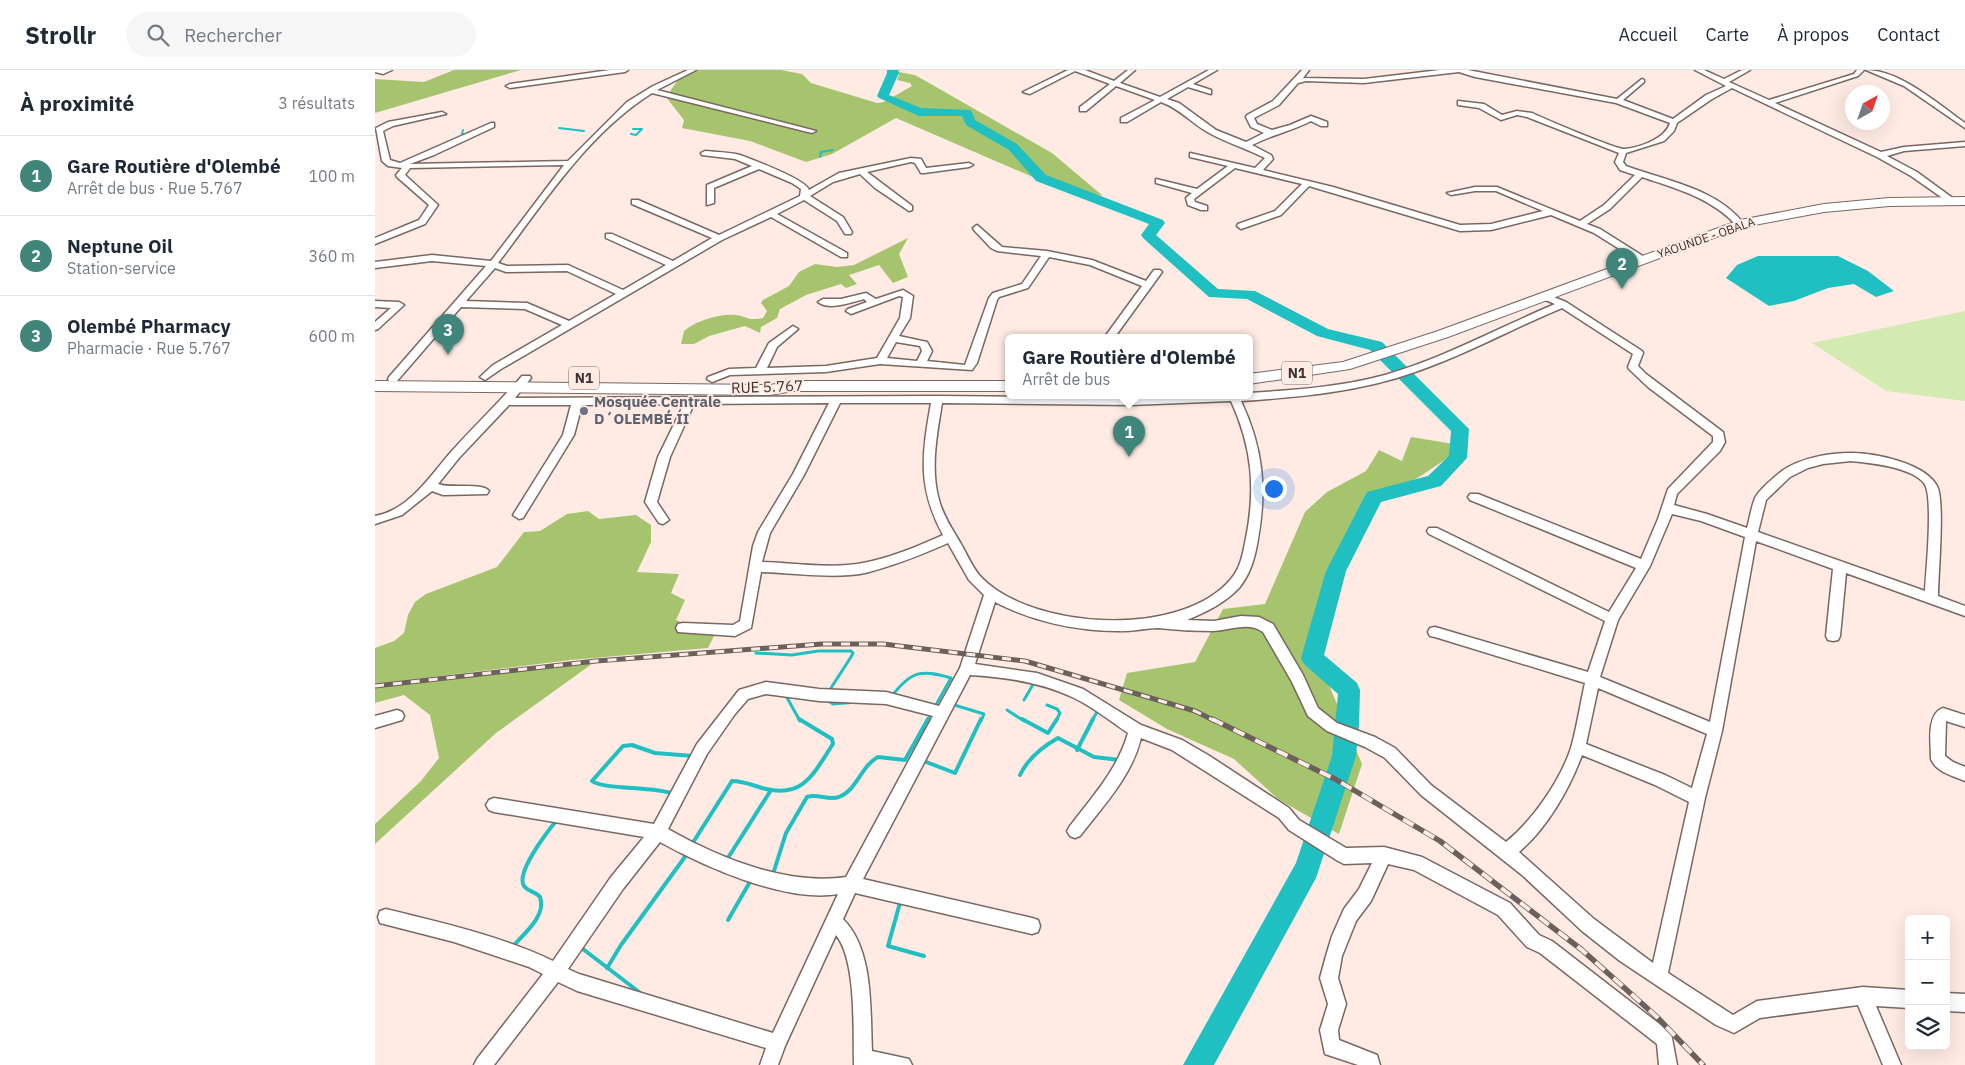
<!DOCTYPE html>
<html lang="fr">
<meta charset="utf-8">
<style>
body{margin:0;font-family:"IBM Plex Sans",sans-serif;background:#f6f6f7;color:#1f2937}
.controls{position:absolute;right:15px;bottom:15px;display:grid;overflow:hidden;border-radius:8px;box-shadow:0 5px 20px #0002}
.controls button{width:45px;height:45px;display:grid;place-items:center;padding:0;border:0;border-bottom:1px solid #e0e1e3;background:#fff;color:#1f2937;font:25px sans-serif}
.compass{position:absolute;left:1470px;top:15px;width:45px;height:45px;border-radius:50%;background:#fff;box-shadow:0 5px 20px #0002;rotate:40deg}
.you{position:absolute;left:898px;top:418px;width:18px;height:18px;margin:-12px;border:4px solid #fff;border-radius:50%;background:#1a73e8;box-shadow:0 0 0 8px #1a73e833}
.badge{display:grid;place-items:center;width:32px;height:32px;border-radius:50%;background:#40857a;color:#fff;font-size:16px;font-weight:700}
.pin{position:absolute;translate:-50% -41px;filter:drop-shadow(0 1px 2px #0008)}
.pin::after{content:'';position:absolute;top:26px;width:18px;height:15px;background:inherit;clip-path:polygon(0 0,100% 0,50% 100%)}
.popup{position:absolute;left:630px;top:264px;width:248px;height:65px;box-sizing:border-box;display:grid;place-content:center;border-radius:8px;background:#fff;filter:drop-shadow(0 1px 4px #0005);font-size:16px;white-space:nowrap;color:#747a83}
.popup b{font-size:19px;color:#1f2937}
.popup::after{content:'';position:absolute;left:50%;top:100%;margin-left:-10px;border:10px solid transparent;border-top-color:#fff}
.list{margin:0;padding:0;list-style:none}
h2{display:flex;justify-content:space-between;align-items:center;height:65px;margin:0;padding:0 20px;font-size:21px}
h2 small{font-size:16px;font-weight:400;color:#747a83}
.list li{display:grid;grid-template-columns:32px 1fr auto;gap:15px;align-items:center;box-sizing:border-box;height:80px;padding:0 20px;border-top:1px solid #e0e1e3}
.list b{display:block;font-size:19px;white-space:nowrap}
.list p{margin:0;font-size:16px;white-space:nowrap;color:#747a83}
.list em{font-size:16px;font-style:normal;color:#747a83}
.icon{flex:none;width:28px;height:28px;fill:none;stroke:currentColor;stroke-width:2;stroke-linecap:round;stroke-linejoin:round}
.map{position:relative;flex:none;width:1590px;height:995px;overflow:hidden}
header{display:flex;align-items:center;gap:30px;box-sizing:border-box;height:70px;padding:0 25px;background:#fff;border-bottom:1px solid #e0e1e3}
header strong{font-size:24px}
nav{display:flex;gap:28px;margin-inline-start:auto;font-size:18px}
.search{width:350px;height:45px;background:#f6f6f7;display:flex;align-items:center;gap:12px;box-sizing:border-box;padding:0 18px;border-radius:28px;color:#747a83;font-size:19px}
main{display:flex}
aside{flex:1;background:#fff}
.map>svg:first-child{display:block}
.green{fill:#d3eab1}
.forest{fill:#a5c46d}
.water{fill:#1fbfc2}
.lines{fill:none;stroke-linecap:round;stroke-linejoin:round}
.stream-far2{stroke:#1fbfc2;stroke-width:2}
.stream-far1{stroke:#1fbfc2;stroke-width:3}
.stream{stroke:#1fbfc2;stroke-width:4}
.river{fill:#1fbfc2;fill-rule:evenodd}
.minor-casing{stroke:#796761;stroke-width:3}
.highway-casing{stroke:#796761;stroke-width:2}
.minor{fill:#fff;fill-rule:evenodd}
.highway{fill:#fff;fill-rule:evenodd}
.rail-far1-casing{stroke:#6b605c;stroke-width:5}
.rail-casing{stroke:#6b605c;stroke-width:5.5}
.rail-far1{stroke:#ffebe4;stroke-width:3;stroke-dasharray:9;stroke-linecap:butt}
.rail{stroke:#ffebe4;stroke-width:4;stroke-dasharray:12;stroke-linecap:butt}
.worship-dot{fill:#6b7280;stroke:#ffebe4;stroke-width:2}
.labels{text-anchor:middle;stroke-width:4;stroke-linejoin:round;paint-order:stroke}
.far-street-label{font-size:12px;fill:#3b3331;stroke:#ffebe4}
.shield{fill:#ffebe4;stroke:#766a67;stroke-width:1}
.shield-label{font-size:14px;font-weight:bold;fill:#3b3331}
.street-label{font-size:15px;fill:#3b3331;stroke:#ffebe4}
.worship-label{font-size:15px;font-weight:bold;fill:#5b616d;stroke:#ffebe4;text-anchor:start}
</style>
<header>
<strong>Strollr</strong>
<div class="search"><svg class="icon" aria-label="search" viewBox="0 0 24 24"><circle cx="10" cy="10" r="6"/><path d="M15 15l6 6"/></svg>Rechercher</div>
<nav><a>Accueil</a><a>Carte</a><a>À propos</a><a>Contact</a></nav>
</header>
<main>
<aside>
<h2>À proximité<small>3 résultats</small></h2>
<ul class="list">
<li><span class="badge">1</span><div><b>Gare Routière d'Olembé</b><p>Arrêt de bus · Rue 5.767</p></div><em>100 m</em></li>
<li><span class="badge">2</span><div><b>Neptune Oil</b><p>Station-service</p></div><em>360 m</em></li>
<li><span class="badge">3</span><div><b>Olembé Pharmacy</b><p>Pharmacie · Rue 5.767</p></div><em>600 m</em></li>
</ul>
</aside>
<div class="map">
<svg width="1590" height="995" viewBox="0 0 1590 995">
<rect width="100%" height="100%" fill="#ffebe4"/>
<!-- green -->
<path class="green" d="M1590 241V331L1511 321 1437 273Z"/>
<!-- forest -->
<g class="forest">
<path d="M79 0H146L0 43V9L49 12Z"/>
<path d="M310 0H406L427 4 436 13 502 33 509 32 537 16 535 13 522 10 524 5 520 0H525L524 2 540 5 677 83 728 126 674 114 521 48 457 84 431 92 375 71 307 58 309 50 291 27Z"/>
<path d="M533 168 524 184 533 207 518 213 504 195 474 205 482 214 471 218 466 214 431 225 405 239 402 248 386 257 385 263 370 256 334 266 319 274H306L309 261C320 251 346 243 361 245 374 247 372 251 388 248L392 241 386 233 388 230 414 216 424 202 440 194 462 197 479 195Z"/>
<path d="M1036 367 1091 376 983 447 944 591 987 694 964 764 903 729 859 689 792 659 744 630 752 603 820 592 848 539 890 534 930 442 952 422 991 401 1004 380 1027 391Z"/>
<path d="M213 441 224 449 261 445 276 455V472L262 502 304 504 296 523 310 530 301 550 339 566 333 578 196 590 0 614V578L19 571 29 563 33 545 40 532 51 524 122 497 149 462 165 461 192 444Z"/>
<path d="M221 591 121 663 0 774V754L46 711 64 688 55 645 29 625 0 633V616Z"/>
</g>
<!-- water -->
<path class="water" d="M1383 186H1463L1493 201 1519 221 1501 227 1479 214 1453 218 1419 231 1394 236 1351 208 1362 195Z"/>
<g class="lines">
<!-- stream-far2 -->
<g class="stream-far2">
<path d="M184 58 209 61"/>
<path d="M88 60 87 63 92 68"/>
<path d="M256 64 261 65 267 59H258"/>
<path d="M445 87 446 82 458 80"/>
</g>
<!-- stream-far1 -->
<g class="stream-far1">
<path d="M381 583 417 585 443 581H476L478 583 476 587 454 621"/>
<path d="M410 624 425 651"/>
<path d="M452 627 453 631 458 634 482 632"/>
<path d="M516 627C536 601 545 599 576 608L552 651"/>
<path d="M649 630 660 611"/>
<path d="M576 634 609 644 606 651"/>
<path d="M672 635 682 639 685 643 681 651"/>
<path d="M632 640 649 651"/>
<path d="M717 651 724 638"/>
</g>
<!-- stream -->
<g class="stream">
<path d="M647 649 673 663 682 649"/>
<path d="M702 680 718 649"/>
<path d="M546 690 580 703 606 649"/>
<path d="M645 705C653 688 667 677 683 668L719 687 745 690"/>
<path d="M299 724C278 716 229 720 217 711L248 676 257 675 280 683 318 686"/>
<path d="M317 774 357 711C369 711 379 716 391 719 430 728 439 702 458 674L457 669 424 649"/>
<path d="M351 791 396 720"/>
<path d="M398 804 411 763 432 727C443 723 453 731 464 727 482 720 486 696 503 687L530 690 553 649"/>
<path d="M526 829 513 876 549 886"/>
<path d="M353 850 376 810"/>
<path d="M138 876C149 864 172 845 165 827 161 822 152 821 149 816 140 803 173 761 181 751"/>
<path d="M204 876 268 925"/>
<path d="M232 898 246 875 312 784"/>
</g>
<!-- river -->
<path class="river" d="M512 0H522L524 3 514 25 546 38 596 40 600 50 642 74 671 105 788 150 790 153 781 165 843 219 880 221 953 259 1007 272 1094 359 1092 388 1066 416 1006 432 971 501 949 585 982 613 985 620 984 654 981 686 941 808 839 995H808L921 793 957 686 963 624 929 594 926 588 951 501 992 422 1053 406 1074 386 1076 361 995 280 942 266 872 229 834 227 768 168 766 165 774 154 661 111 634 80 591 55 587 46H544L504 28 502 26 512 3Z"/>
<defs>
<g id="minor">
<path d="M0 0H17L8 4 0 2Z"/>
<path d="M235 0H253L250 2 135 18 131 16 135 14Z"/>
<path d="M313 0H321L282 20 441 61 437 63 277 23C212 64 169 133 123 193L132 196 193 195 248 220 291 195 231 168V164H237L298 191 337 168 257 134V130H263L344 165 425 126 426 119 417 113 384 99 339 118V133L332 135V115L377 96 360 89 327 85 326 83 330 81C341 82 354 82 365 85 378 90 431 109 434 120L464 103 536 88 546 89 551 98 594 93 598 95 594 97 549 103H546L540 93 536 92 492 102 537 136V140L534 141 500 118 485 104 458 112 435 126 468 147 477 162 476 164H470L462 151 429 130 402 144 472 183V187H466L396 147 347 170 126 299 110 310 105 307 118 295 187 255 150 239 86 237 22 311H14L13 309 14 307 111 196 57 191 0 198V192L57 185 116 191 189 95 35 98 30 105 63 135 50 154 0 174V168L44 150 54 135 22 107 21 105 27 98 13 96 7 91 1 58 13 52 67 42 71 44 18 56 8 61 15 90 25 93 116 53H119V57L59 85 35 94 193 91 252 32 278 16ZM120 198 131 202 192 201 241 224 194 251 152 233 91 231Z"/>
<path d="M693 0H710L739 11 753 0H760L745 13 785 27 834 0H842L818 14 836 20V24L813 17 792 29 804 33 841 60 871 72 889 63 876 57 871 47 872 45 898 31 927 0H934L928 8 989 9 1065 0H1093L1242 29 1267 9 1269 10V12L1248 30 1298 49 1331 25 1351 16 1320 0H1329L1349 9 1367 0H1375L1354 12 1394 30 1479 4 1482 0H1489L1483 6 1400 33 1506 82 1529 77 1590 72V76L1529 81 1512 86 1542 102 1579 129 1580 131 1576 134 1536 106 1502 87 1357 18 1337 29 1302 53 1299 61 1289 71 1251 83 1248 92 1251 96C1291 111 1341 118 1369 154L1362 156C1337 128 1302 119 1267 107L1235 139 1212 154 1225 159 1271 188V192H1265L1219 163 1176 145 1116 160 1085 161 934 116 906 145 866 159 862 156 863 154 900 141 927 114 860 98 819 129 820 132 832 136V140H826L813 135 811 128 817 123 781 113V109L822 119 853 96 815 87V83L880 98 890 88C872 79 853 73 836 64 818 55 806 39 786 32L752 52H746V48L780 30 741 16 711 41H705V37L735 14 700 1 655 24 648 22ZM1084 2 1100 7 1241 33 1295 53C1290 69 1266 77 1250 79 1242 80 1170 49 1157 43L1142 41 1127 45 1109 34 1083 31V35L1104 38 1126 50 1142 45 1152 47 1244 83 1240 92 1245 100 1260 105 1229 135 1205 151 1122 117H1100L1072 123 1076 125 1100 121H1121L1168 141 1116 154 1085 155 958 117 888 100 898 89 896 85 877 75C896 65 917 61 936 51L946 56H952V52L936 46 915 55 897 60 882 54 879 48 904 35 923 13 931 11 989 13Z"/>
<path d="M1491 0C1525 0 1563 34 1590 53V58L1529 16Z"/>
<path d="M602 155 627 177 672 181 717 190 771 211 779 200H785L787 202 739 268H729L767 216 715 195 674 187 653 218 624 227 622 230 602 293 597 300 505 294 451 302 355 305 337 312 332 309 333 307 354 299 381 298 394 273 418 256 423 259 402 277 392 298 451 296 502 288 525 248 528 227 524 226 476 244 471 241 473 239 492 232 489 229C477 232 454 241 443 232L448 229H466L491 223 501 229 528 220 538 226 535 248 524 266 552 272 557 281 552 291 590 295 614 228 618 223 647 214 666 186 622 181 616 178 599 160 598 158ZM521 272 545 276 547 281 542 291 512 288Z"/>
<path d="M1171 224 1191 232 1267 281 1268 283 1263 296 1271 304 1348 362 1350 372 1345 381 1302 424 1299 435 1332 444 1372 458C1375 448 1376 438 1380 428 1384 420 1399 407 1407 401 1425 388 1454 383 1476 383 1500 383 1550 393 1562 416 1570 430 1563 505 1563 526L1590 536V546L1471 503 1465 566 1463 570 1458 571 1453 570 1451 566 1458 499 1381 471 1347 661 1330 728 1293 903 1358 945 1382 931 1488 917 1534 920V938L1501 936 1526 995H1508L1483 935 1385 948 1359 963 1341 955 1245 891 1207 861 1147 805 1046 725 1010 688 990 677 952 661 933 646 917 612 888 562C872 551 855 561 837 561 819 561 801 560 783 558 772 558 755 562 742 561 701 561 656 551 620 532L600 594 662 603 708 619 766 655 807 670 833 685 914 738 924 750 971 778 1009 777 1047 787 1135 833 1164 865 1177 871 1296 963 1302 995H1284L1282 974 1165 883 1152 877 1123 845 1039 800 1013 794 996 831 981 851 967 886 963 908 971 934 963 960 964 970 1002 985 1005 995H983L950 984 945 960 953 934 945 908 951 886 957 866 969 839 984 819 997 793 969 794 963 791 914 760 904 748 797 680 766 668C757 706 728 736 705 766L700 768 695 766 692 761 695 756C717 727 743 699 753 663 735 651 717 636 697 627 665 612 630 607 595 605L488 809 657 848 663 850 665 856 663 862 657 864 480 823 468 849C499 880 495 940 497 981L534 989 537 995H479C478 961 482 891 461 865L410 976 403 995H385L391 978 202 921 183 912 119 995H99L102 989 168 904 154 897 79 872 5 853 3 847 5 841 11 839C67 853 126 866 178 891L236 807 269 767 119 742 114 740 111 735 114 730 119 728 279 754 322 674 364 620 391 612 444 619 511 622 564 636 585 598 609 525 594 510 573 473C546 485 518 496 490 503 461 509 416 503 386 502L376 558 360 566 303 562 301 558 303 554 308 553 358 555 365 551 378 476 383 462 418 404 454 333 319 334 295 387 282 432 294 450 288 454 284 453 270 432 283 387 309 334 207 335 199 365 148 448 144 449 138 445 188 365 196 335H134L84 388 63 414C75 419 107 412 114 421L112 424 68 425 57 421 27 445 0 454V446C34 440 55 406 76 382 99 356 125 332 147 306H155L156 308 140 328 562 326 756 328 874 326V323C920 320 966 317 1010 305 1069 288 1123 258 1180 234L1168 229V225ZM1187 238 1258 284 1253 297 1254 299 1273 317 1338 366V372L1293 419 1283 449 1266 489 1103 424H1095L1093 427 1095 430 1261 498 1234 542 1062 458H1054L1052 461 1054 464 1230 551 1213 602 1060 557 1055 558 1053 562 1055 566 1060 567 1210 613C1205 635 1202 657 1196 678 1185 711 1158 750 1131 772L1056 715 1020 678 1000 667 962 653 943 638 928 605 898 554 884 547 866 546 839 551 812 550C831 542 850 533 864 518 876 503 880 487 883 469 892 418 888 378 866 331 925 327 984 322 1040 302 1091 285 1138 258 1187 238ZM856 331C877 377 881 418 871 468 868 483 866 497 856 509 806 569 655 560 605 506 597 497 592 484 586 474 578 460 568 446 564 430 555 399 562 364 567 333L756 335ZM465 333H556C547 384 542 417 568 465 543 476 516 488 488 493 456 499 420 493 387 492L395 463 429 405ZM1476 391C1496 393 1536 397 1549 413 1559 425 1551 502 1550 521L1383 462 1391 430 1415 407 1433 398 1448 394ZM1297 444 1326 451 1370 467 1335 652 1225 607 1243 550 1275 496ZM1223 618 1332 664 1317 718 1290 705 1211 674ZM391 624 444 631 511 634 558 646 471 807C412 816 344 788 293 759L332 684 360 644 373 629ZM1207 685 1280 715 1314 732 1278 893 1219 849 1144 782C1172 758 1194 720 1207 685ZM285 772C330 797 411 833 463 824L398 963 204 904 193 899 248 819Z"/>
<path d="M0 231 24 232 29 235 3 259 0 260V252L16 238 0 237Z"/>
<path d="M1568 638 1590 645V657L1571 651 1570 686 1578 692 1590 697V711C1578 706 1561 702 1556 689 1556 674 1551 644 1568 638Z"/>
<path d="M22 640 27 642 29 646 27 650 0 658V646Z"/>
<path d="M1571 923 1590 924V942L1571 941Z"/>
</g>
<g id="highway">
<path d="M1590 127V135L1514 136 1449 142 1368 157 1073 267 975 299 874 314V304L968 292 1063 261 1365 150 1449 134 1514 128Z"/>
<path d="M0 311 395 315 418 311H634V321H418L395 325 0 321Z"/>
</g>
</defs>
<!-- minor casing -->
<use href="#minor" class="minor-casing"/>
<!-- highway casing -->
<use href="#highway" class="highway-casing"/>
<!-- minor -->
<use href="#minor" class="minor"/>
<!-- highway -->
<use href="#highway" class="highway"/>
<defs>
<path id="rail-far1" d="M0 616 221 591 447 574H508L650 591 820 641 840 651"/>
<path id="rail" d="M837 649 960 709 1065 771 1207 880 1282 947 1328 995"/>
</defs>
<!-- rail-far1 casing -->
<use href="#rail-far1" class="rail-far1-casing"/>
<!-- rail casing -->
<use href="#rail" class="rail-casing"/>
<!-- rail-far1 -->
<use href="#rail-far1" class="rail-far1"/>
<!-- rail -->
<use href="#rail" class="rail"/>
</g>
<!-- markers -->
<circle class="worship-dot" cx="209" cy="341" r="5"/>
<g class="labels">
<!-- far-street labels -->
<g class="far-street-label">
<text transform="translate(1331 168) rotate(-19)" y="4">YAOUNDE - OBALA</text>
</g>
<!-- shield labels -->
<g class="shield">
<rect x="907" y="291.5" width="30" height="23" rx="4"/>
<rect x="194" y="296.5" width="30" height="23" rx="4"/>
</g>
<g class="shield-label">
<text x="922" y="308">N1</text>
<text x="209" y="313">N1</text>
</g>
<!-- street labels -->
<g class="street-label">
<text transform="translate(392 317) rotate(-2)" y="5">RUE 5.767</text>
</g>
<!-- worship labels -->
<g class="worship-label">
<text x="219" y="337">Mosquée Centrale<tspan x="219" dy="17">D´OLEMBÉ II</tspan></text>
</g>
</g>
</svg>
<div class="controls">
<button>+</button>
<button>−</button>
<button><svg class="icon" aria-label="layers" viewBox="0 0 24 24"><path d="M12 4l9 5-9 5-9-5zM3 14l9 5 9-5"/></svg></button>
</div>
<svg class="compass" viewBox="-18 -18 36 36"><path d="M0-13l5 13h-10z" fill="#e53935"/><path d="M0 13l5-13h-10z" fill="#747a83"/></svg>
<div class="you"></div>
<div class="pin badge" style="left:754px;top:387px">1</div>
<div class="popup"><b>Gare Routière d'Olembé</b>Arrêt de bus</div>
<div class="pin badge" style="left:1247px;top:219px">2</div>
<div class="pin badge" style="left:73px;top:285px">3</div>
</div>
</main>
